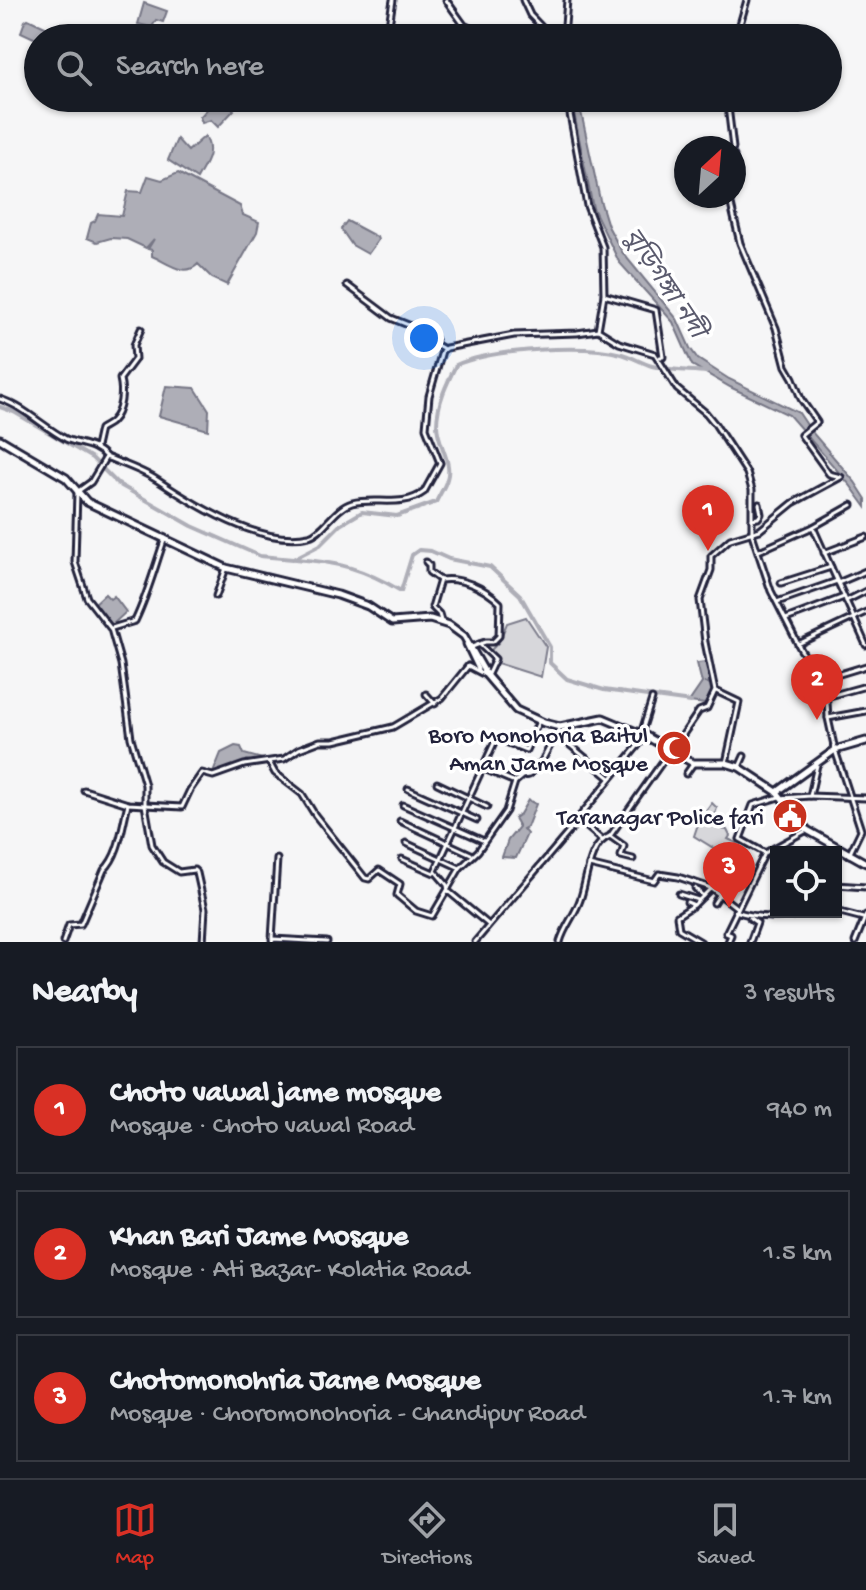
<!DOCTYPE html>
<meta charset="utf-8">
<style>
body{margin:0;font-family:"Gochi Hand","Noto Sans Bengali",sans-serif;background:#242831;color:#f1f3f6}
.controls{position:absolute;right:24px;bottom:24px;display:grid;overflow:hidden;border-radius:0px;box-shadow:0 2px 6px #0004}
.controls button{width:72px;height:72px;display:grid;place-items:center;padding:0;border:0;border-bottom:2px solid #363941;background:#171b24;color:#f1f3f6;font:40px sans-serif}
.compass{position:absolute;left:674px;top:136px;width:72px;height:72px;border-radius:50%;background:#171b24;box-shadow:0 2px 6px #0004;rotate:26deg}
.you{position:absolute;left:424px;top:338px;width:28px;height:28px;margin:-20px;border:6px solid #fff;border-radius:50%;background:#1a73e8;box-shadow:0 0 0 12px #1a73e833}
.badge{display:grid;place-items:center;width:52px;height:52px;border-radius:50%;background:#d93025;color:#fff;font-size:26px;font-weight:700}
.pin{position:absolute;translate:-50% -66px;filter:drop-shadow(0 2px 4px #0008)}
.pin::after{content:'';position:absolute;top:42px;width:28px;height:24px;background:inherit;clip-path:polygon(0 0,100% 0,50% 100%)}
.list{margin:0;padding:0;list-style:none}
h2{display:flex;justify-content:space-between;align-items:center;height:104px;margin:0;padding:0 32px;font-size:34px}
h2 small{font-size:26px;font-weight:400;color:#9ea1a6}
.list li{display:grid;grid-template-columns:52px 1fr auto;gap:24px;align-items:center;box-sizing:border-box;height:128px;margin:0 16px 16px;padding:0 16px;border:2px solid #363941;border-radius:0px}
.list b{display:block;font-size:30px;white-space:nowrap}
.list p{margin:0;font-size:26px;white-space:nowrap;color:#9ea1a6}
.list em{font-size:26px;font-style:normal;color:#9ea1a6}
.icon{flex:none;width:44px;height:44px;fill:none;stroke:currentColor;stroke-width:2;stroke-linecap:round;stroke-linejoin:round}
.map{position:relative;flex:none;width:866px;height:942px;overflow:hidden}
.search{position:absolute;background:#171b24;box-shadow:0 2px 6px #0004;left:24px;right:24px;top:24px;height:88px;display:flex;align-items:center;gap:20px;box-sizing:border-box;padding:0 28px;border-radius:44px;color:#9ea1a6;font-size:30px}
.sheet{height:536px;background:#171b24}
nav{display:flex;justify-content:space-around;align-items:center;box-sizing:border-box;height:112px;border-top:2px solid #363941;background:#171b24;font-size:22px;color:#9ea1a6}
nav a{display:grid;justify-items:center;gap:4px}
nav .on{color:#d93025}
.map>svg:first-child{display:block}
.green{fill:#d7d7db;stroke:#7c7c8b;stroke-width:2}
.water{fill:#aeaeb7;stroke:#767685;stroke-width:2}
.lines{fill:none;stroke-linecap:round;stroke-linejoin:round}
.canal{stroke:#aeaeb7;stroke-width:4}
.street-casing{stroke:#22223b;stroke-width:9}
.secondary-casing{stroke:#22223b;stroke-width:11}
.street{stroke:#fff;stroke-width:3}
.secondary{stroke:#fff;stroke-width:5}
.labels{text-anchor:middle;stroke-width:7;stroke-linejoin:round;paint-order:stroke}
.poi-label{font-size:24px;fill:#22223b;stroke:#fff;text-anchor:end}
.water-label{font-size:26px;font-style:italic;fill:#5a5a6d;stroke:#fff}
</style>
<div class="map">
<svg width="866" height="942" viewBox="0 0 866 942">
<rect width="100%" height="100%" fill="#f6f6f7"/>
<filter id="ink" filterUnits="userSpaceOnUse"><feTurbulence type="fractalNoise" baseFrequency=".0125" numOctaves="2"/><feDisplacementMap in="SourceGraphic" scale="16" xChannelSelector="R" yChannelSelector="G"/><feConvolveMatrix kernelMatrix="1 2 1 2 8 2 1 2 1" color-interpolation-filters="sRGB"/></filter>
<g filter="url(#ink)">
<!-- green -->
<g class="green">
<path d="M526 617 546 647 541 677 497 663 491 650 499 642 507 623Z"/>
<path d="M712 803 717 808 714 817 719 820 722 829 727 830 730 836 728 839 737 843 740 848 733 860 694 836 699 821Z"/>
</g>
<!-- water -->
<g class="water">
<path d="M144 3 167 11 163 22 156 20 152 27 138 24Z"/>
<path d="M28 19 60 34 61 38 38 40 21 32 25 21Z"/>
<path d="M217 98H224L234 110 218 127 211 120 202 123 200 117Z"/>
<path d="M571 98H578L600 200 608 226 622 252 677 319 690 348 698 359 729 379 799 413 811 431 855 482 866 499V507L850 485 789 415 730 387 692 365 673 322 619 262 593 208Z"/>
<path d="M205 136C215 152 205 164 197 179L168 160 177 139 188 151Z"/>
<path d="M178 173 240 206 243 215 259 222 257 232 227 285 212 278 198 264C185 278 168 263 152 256V250L148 249 154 239 146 248 127 239 111 238 97 242 87 238 91 223 95 221 98 214 122 216 128 191 142 192 148 176 162 180Z"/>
<path d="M347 221 377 237 378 240 368 254 352 245 341 229Z"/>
<path d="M166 386 195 388 209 410 208 430 159 416Z"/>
<path d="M105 594 110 599 114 596 126 612 111 626 94 604Z"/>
<path d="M705 662 711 682 704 683 712 684 713 695 705 704 689 702 702 683 697 663Z"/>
<path d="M235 746 241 747 244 754 266 760 258 763 247 760 242 765 213 773 221 753Z"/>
<path d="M528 800 536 804 527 827 523 829 527 834 516 858 502 857 508 840 519 827 514 818 520 814Z"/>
</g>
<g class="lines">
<!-- canal -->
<g class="canal">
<path d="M0 407 14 412 92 458 118 484 192 526 260 556 293 559 320 545 340 525 362 512 397 516 436 502C439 495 445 487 447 479 453 462 437 443 437 425 437 403 447 383 456 365 491 349 585 344 622 354 632 357 642 363 652 366 670 371 689 370 707 372"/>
<path d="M295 559C339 562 364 569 401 591L412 555 419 550 431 551 449 559 490 567 520 595 550 647V663L567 679 604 690 691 702"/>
</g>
<defs>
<g id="street">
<path d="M446 0 464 25 490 38"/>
<path d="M523 0 530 15 552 38"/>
<path d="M389 25 393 0"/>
<path d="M559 38 565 25 567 0"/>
<path d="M736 38 747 0"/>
<path d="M567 98 587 206 603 247 604 295 598 330 619 343 655 354 677 389 706 413 715 424 747 473 752 490V534L771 591 801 650 819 676 827 702 828 718 835 750 861 830 849 855"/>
<path d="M727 98 733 148"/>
<path d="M734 156V168"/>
<path d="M347 285 391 318 433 335 437 345 444 349"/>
<path d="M604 295 656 310 663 357H660"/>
<path d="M0 399C25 407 43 427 66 439 81 445 95 444 106 457"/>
<path d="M96 447 100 429C104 426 109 425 112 421 122 411 123 391 120 379L135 359 134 345 141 329"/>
<path d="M752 519 758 518 761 514 759 504"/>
<path d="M813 527 866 645"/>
<path d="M759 551 813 527 852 505"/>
<path d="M824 553 866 537"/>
<path d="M426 562 429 565V572L440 580"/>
<path d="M781 583 831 567"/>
<path d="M838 583 866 571"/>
<path d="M216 596 226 568"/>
<path d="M846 601 866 591"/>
<path d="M777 602 837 581"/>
<path d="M786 619 844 597"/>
<path d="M441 621 439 614 432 607 440 580C462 577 485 588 500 603L499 636 493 642H485L472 647"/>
<path d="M112 628 135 621C148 594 155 566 165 538"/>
<path d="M466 644 478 669"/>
<path d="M798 644 866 612"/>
<path d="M820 680 866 666"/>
<path d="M716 691 739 702 726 763"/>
<path d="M426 694 435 704"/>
<path d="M826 697 866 686"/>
<path d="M828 718 866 711"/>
<path d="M641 734 652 699"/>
<path d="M558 735 610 778"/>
<path d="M670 747 680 739 699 711 707 708 715 691 705 642 700 600 711 570V556L730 539 760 530 793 503 841 477 829 474 801 435 817 422 801 399 793 378 786 366 776 328 740 243 729 196"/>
<path d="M269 762 275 773 302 794 315 815 365 878 369 879 379 870 400 884 397 895 416 911 432 916 460 868 478 851 506 811 515 782 522 776 529 775 542 761 560 727"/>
<path d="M739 767 744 756"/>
<path d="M482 768 515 782"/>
<path d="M686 774 693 764"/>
<path d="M437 783 487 807"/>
<path d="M408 789 477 820"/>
<path d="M84 790 128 804 182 807 190 790 202 773 213 776 244 765 284 759 299 749 320 741H334L393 727 442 698 468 666 487 676 495 659 479 644"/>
<path d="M810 796 866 798"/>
<path d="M783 798 810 796 817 765"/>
<path d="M403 805 484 841"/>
<path d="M400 821 471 854"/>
<path d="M610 836 624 846 621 856 633 859"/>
<path d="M602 840 579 820V817L646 736"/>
<path d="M406 843 460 868"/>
<path d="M765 853 740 839 753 805 779 797"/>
<path d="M402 859 434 873"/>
<path d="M589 865 654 881 659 874 678 877 711 888 737 908"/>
<path d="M836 885 866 887"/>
<path d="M695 888 703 896"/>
<path d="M679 894 698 900"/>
<path d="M687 902 694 905 711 888"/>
<path d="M714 903 719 895"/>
<path d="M694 905 677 916 679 929 701 942"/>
<path d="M735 911C768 922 794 915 827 912"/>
<path d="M836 911 863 918"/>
<path d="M489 925 448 891 447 885 435 871 495 741 498 739 526 750 539 721"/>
<path d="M272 939 277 859"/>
<path d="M63 942 69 925 81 924 104 870C120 855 122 825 128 804"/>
<path d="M203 942 205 909 197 873 194 870 179 872 163 862 152 845 145 805V785L131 738 121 664 111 629 87 598 75 562 77 492 91 482 106 457C123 464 142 470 157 480 195 505 261 547 309 536 324 532 334 508 352 503 376 497 403 508 424 492L440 463 426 428 429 396 442 351 446 348 514 335 577 333 598 330"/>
<path d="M272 942 273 939 327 942"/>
<path d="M475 942 579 820"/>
<path d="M560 942C564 927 575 915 580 900 587 882 588 844 610 836L670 751"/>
<path d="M728 942 731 935 726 933 765 853 807 830"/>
<path d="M750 942 757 923 750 918"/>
<path d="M855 942 866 915"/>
</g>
<g id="secondary">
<path d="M0 439 66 478 87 502 226 568 338 595 368 606 392 622 430 619 449 625 464 636 487 676 516 710 544 723 560 727 603 718 646 736 693 763H726L739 767 777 792 807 830 866 863"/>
<path d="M777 792 835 750 866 741"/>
</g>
</defs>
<!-- street casing -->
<use href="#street" class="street-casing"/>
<!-- secondary casing -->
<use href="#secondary" class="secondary-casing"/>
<!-- street -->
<use href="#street" class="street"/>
<!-- secondary -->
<use href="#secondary" class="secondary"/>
</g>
</g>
<!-- icons -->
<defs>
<symbol id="mosque-disc" viewBox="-11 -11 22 22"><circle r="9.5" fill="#c8321e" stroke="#fff"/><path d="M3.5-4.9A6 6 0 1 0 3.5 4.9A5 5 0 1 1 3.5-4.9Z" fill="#fff"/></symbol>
<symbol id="civic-disc" viewBox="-11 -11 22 22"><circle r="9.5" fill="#c8321e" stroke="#fff"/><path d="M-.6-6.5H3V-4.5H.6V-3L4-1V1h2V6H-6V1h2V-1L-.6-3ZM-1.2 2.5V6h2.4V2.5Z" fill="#fff"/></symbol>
</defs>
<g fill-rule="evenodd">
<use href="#mosque-disc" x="654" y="728" width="40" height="40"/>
<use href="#civic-disc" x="770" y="796" width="40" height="40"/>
</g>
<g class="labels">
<!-- poi labels -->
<g class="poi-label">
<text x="648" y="742">Boro Monohoria Baitul<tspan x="648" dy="28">Aman Jame Mosque</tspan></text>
<text x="764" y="824">Taranagar Police fari</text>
</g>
<!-- water labels -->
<g class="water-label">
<text transform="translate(666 282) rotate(56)" y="9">বুড়িগঙ্গা নদী</text>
</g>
</g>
</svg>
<div class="controls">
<button><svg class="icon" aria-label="locate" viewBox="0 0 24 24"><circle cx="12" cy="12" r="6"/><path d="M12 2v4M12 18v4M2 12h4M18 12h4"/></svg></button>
</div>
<svg class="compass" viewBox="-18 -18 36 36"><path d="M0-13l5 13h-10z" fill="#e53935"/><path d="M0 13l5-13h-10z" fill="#9ea1a6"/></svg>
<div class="you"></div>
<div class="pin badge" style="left:708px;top:551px">1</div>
<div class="pin badge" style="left:817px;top:720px">2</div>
<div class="pin badge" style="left:729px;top:908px">3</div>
<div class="search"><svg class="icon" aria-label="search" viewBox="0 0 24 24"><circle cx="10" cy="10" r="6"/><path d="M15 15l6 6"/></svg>Search here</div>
</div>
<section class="sheet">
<h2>Nearby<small>3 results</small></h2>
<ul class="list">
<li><span class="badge">1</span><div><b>Choto vawal jame mosque</b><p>Mosque · Choto vawal Road</p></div><em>940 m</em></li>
<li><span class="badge">2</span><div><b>Khan Bari Jame Mosque</b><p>Mosque · Ati Bazar- Kolatia Road</p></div><em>1.5 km</em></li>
<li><span class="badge">3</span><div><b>Chotomonohria Jame Mosque</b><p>Mosque · Choromonohoria - Chandipur Road</p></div><em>1.7 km</em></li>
</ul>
</section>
<nav>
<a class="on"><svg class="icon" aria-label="map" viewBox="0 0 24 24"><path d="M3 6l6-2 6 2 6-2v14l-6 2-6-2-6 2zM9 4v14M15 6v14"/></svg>Map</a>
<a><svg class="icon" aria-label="directions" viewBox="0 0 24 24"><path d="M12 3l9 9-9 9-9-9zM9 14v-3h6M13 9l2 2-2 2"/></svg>Directions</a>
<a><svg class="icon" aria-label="saved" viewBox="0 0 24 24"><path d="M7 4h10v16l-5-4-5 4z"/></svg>Saved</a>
</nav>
